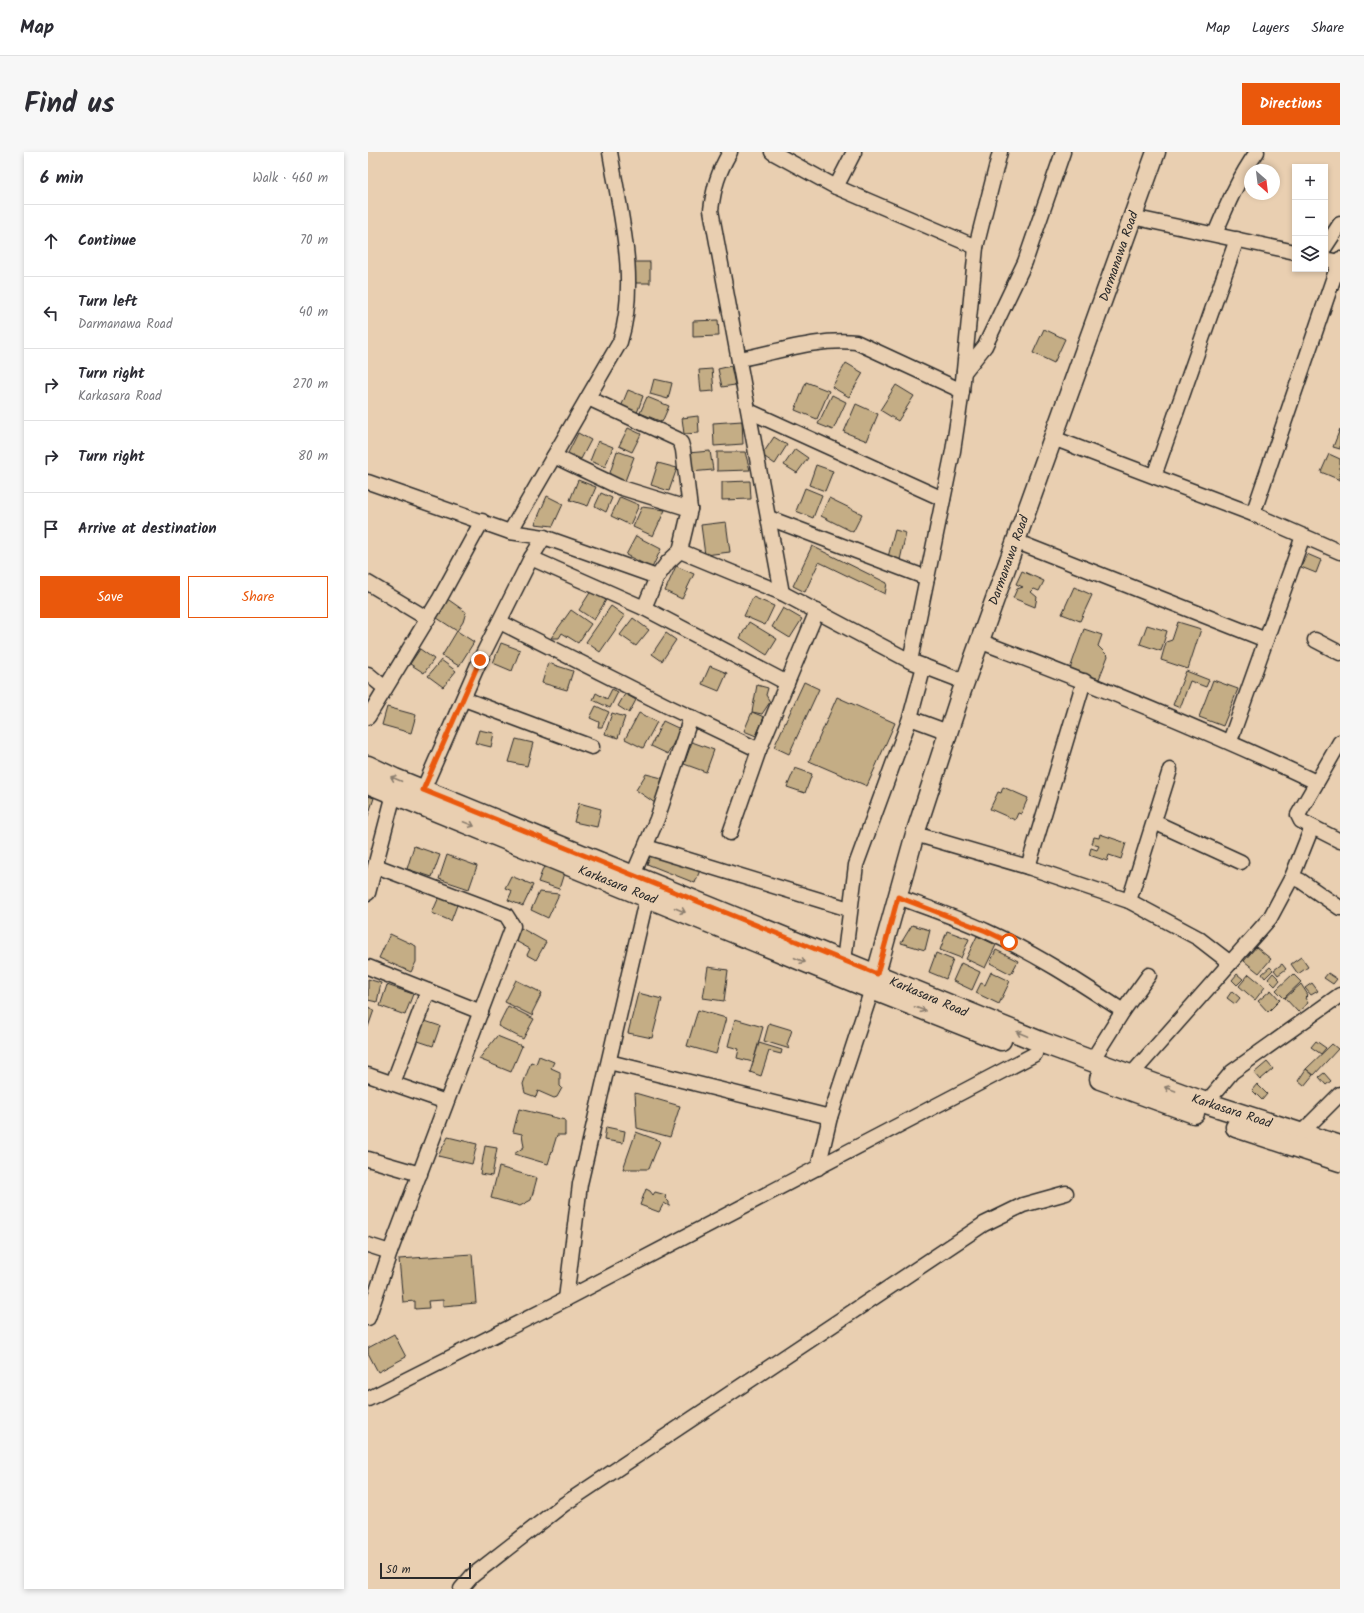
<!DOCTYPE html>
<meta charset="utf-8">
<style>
body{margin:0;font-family:Kalam,sans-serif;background:#f7f7f7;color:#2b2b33}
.controls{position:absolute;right:12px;top:12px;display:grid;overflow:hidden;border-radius:0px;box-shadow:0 2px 6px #0003}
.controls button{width:36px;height:36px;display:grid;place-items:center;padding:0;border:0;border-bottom:1px solid #e1e1e2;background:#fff;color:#2b2b33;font:20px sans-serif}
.compass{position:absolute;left:876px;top:12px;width:36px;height:36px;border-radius:50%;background:#fff;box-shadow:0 2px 6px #0003;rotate:152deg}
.scale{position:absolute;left:12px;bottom:10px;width:91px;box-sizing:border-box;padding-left:4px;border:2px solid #2b2b2b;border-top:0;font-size:11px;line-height:14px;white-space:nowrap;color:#2b2b2b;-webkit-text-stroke:3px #e9cfb1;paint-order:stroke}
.stop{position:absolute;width:12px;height:12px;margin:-9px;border:3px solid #ea580c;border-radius:50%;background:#fff}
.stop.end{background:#ea580c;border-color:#fff;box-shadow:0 1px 4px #0008}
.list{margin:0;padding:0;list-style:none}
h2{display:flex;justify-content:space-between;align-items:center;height:52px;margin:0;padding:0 16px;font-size:17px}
h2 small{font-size:13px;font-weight:400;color:#7c7c81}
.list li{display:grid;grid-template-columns:26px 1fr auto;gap:12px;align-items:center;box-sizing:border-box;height:72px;padding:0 16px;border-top:1px solid #e1e1e2}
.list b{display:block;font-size:15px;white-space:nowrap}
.list p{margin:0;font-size:13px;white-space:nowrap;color:#7c7c81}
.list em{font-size:13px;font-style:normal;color:#7c7c81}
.actions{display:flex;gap:8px;padding:12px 16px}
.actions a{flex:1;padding:9px 0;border:1px solid #ea580c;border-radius:0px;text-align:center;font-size:14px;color:#ea580c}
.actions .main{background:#ea580c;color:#fff}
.icon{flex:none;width:22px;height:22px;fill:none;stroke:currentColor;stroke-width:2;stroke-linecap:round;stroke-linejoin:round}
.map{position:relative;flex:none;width:972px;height:1437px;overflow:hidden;border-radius:0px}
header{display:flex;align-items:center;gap:24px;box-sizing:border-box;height:56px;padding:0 20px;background:#fff;border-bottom:1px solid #e1e1e2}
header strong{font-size:19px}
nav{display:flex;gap:22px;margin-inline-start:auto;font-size:14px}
.intro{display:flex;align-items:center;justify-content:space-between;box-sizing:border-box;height:96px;padding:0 24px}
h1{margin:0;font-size:28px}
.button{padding:10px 18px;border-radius:0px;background:#ea580c;color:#fff;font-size:14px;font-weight:700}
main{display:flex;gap:24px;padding:0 24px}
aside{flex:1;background:#fff;border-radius:0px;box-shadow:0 2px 6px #0003}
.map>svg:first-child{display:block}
.building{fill:#c4ad85;stroke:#2b2b2b}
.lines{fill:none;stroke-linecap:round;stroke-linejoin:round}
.minor-casing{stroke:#2b2b2b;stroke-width:17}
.tertiary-casing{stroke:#2b2b2b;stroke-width:21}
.secondary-casing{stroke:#2b2b2b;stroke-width:23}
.minor{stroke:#e9cfb1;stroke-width:14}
.tertiary{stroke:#e9cfb1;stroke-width:18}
.secondary{stroke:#e9cfb1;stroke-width:20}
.oneway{stroke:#8a7d6e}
.route{stroke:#ea580c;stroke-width:5}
.labels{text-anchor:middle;stroke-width:4;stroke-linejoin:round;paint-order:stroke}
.street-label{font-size:13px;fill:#2b2b2b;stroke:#e9cfb1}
</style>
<header>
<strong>Map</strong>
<nav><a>Map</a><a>Layers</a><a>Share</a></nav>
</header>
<div class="intro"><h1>Find us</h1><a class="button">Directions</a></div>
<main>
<aside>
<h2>6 min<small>Walk · 460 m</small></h2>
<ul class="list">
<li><svg class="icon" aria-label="ahead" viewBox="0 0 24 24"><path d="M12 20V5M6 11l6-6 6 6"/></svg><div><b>Continue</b></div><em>70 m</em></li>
<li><svg class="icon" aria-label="left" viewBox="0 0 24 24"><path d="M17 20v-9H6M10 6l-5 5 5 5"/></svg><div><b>Turn left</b><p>Darmanawa Road</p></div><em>40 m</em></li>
<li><svg class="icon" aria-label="right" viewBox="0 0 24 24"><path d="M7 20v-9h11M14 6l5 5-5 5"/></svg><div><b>Turn right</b><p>Karkasara Road</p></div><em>270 m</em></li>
<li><svg class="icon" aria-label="right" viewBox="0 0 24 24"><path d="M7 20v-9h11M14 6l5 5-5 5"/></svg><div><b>Turn right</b></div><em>80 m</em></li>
<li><svg class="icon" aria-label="arrive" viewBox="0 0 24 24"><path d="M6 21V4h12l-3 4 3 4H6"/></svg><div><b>Arrive at destination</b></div></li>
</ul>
<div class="actions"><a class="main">Save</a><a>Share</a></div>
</aside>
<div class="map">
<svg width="972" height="1437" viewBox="0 0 972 1437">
<rect width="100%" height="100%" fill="#e9cfb1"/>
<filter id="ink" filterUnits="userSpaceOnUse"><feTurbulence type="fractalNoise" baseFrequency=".025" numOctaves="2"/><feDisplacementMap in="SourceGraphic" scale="8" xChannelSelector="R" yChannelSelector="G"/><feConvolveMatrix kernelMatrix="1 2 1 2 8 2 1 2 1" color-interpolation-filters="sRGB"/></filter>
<g filter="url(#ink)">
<!-- building -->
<g class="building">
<rect x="265" y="110" width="17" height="21"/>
<path d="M350 168 351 184 325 185V169Z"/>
<path d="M676 177 697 187 686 211 665 201Z"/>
<path d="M478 211 495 221 481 245 464 235Z"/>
<path d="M363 214 367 233 354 235 350 217Z"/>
<path d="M344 217 346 239 333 240 331 218Z"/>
<path d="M286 227 304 231 300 247 282 242Z"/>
<path d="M438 230 461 239 449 267 427 258Z"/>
<path d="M528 233 546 244 530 269 512 258Z"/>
<path d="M260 238 275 244 269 261 253 255Z"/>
<path d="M464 243 478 250 465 278 450 272Z"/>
<path d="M279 245 301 254 294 270 272 261Z"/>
<path d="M488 252 510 262 499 289 476 280Z"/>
<path d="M330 264 331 281 316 282 314 266Z"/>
<path d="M374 269 375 292 346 294 345 271Z"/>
<path d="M260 276 273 282 264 300 251 294Z"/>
<path d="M972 277V297L965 295Z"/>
<path d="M210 281 223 288 213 307 200 301Z"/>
<path d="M406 285 419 293 407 312 394 303Z"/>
<path d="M230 289 245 295 237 315 222 309Z"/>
<path d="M427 297 440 306 429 321 416 313Z"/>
<path d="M249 299 266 305 257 329 241 324Z"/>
<path d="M342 299 345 318 322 320 320 301Z"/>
<path d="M349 300H377L382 318 349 319Z"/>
<path d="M961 302 972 307V328L953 320Z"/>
<path d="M290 311 309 316 301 339 283 333Z"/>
<path d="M448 313 465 319 457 339 441 333Z"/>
<path d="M210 328 228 335 220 354 202 348Z"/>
<path d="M382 329 383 347 354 348V330Z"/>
<path d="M437 336 454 343 445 366 428 359Z"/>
<path d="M233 341 244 346 238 360 227 354Z"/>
<path d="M179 344 195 352 185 374 167 372Z"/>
<path d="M252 345 271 353 262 373 243 364Z"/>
<path d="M461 346 494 362 485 380 453 364Z"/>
<path d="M274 355 297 358 285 384 265 375Z"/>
<path d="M358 370 362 400 337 403 333 373Z"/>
<path d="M527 378 538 381 532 408 520 405Z"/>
<path d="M268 384 293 397 284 416 258 403Z"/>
<path d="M444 394 519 431 517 442 451 410 437 440 425 434Z"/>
<path d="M939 402 953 408 948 421 933 415Z"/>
<path d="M308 414 326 422 314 447 297 439Z"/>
<path d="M654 419 676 429 671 439 666 437 663 440 669 445 667 455 645 446 649 437 655 435 648 432Z"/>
<path d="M706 435 724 443 712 469 694 462Z"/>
<path d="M223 439 238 448 226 468 211 458Z"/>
<path d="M385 445 406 454 397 473 376 464Z"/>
<path d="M78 446 98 460 95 470 89 479 66 464Z"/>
<path d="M243 454 257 464 232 500 218 490Z"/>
<path d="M415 456 434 467 422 486 404 475Z"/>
<path d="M203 458 223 472 210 491 194 481 191 486H183Z"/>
<path d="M265 466 281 478 268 494 252 483Z"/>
<path d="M381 470 409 487 399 503 372 486Z"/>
<path d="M810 470 833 477 820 517 793 508 798 490 804 488Z"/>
<path d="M779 473 799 479 793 499 772 492Z"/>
<path d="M716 477 734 483 730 494 740 504 731 527 702 517Z"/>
<path d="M89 479 106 490 91 514 74 504Z"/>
<path d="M298 481 308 488 294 509 284 502Z"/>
<path d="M133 491 152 498 144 519 125 511Z"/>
<path d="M52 497 66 507 56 521 42 512Z"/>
<path d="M73 508 88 519 75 535 60 524Z"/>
<path d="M180 511 205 519 199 538 174 531Z"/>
<path d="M342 514 359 521 351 539 334 532Z"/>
<path d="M818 519 841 528 838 535 822 529 812 556 805 553Z"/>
<path d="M845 528 870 537 855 574 831 565Z"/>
<path d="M436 530 451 537 421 602 406 595Z"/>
<path d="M389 533 400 536 398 543 402 550 394 562 384 560Z"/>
<path d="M244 537 250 540 242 556 225 548 228 541 239 547Z"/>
<path d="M257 542 268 548 261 561 250 554Z"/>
<path d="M469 545 527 571 499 634 441 609Z"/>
<path d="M228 554 241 560 234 575H230L231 570 222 566Z"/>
<path d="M19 555 48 563 43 581 14 573Z"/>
<path d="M384 560 396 565 388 584 376 579Z"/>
<path d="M244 561 257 565 250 586 237 582Z"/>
<path d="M271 561 289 570 275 596 257 587Z"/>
<path d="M295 569 310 576H313L300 602 283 594Z"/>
<path d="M111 578 126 581 123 595 107 591Z"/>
<path d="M148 587 165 591 159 614 141 610Z"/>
<path d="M324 590 346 598 338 620 316 612Z"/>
<path d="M427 616 444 622 437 641 419 635Z"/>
<path d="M278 622 294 626 287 651 268 638Z"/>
<path d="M635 635 660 646 653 662 650 661 647 668 622 657 630 640 633 641Z"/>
<path d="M0 644 6 646 0 664Z"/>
<path d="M211 651 233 657 229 675 206 670Z"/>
<path d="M732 682 758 691 753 707 741 703 739 709 721 703 723 696 729 698 731 694 724 692 726 685 731 686Z"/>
<path d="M46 694 72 703 64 725 39 717Z"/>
<path d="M284 699 332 718 327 731 279 712Z"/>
<path d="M79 703 109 714 101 737 71 727Z"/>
<path d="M176 714 196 721 191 737 170 730Z"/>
<path d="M143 724 165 733 155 754 140 748 144 739 137 736Z"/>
<path d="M171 740 191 742 180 766 163 758Z"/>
<path d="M71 745 89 753 83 769 64 761Z"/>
<path d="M544 773 562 778 557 798 533 791Z"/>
<path d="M151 775 178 790 168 808 159 803 162 797 144 787Z"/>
<path d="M579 779 601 787 593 806 572 798Z"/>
<path d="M22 782 48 794V810L43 820 11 806Z"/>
<path d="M609 784 628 793 617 816 598 807Z"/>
<path d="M888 795 903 807 891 821 876 809Z"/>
<path d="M628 798 650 809 643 822 622 811Z"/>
<path d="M568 801 585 808 578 827 561 820Z"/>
<path d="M933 805 940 815 930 822 923 812Z"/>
<path d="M593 811 612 820 604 838 585 829Z"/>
<path d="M914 812 918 817 910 823 906 818Z"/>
<path d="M340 815 360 818 356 849 335 846Z"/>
<path d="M902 815 905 818 897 826 894 822Z"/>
<path d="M623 820 642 829 631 852 608 841 613 831 617 833Z"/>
<path d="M905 821 912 828 907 834 900 827Z"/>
<path d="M960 821 969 827 965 832 956 826Z"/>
<path d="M869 822 875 827 869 833 864 828Z"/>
<path d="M881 822 897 835 887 848 871 834Z"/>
<path d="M925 822 933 830 916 846 908 838Z"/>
<path d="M0 827 13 831 9 850 0 848Z"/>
<path d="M148 828 174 841 164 861 165 864 137 850Z"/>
<path d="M944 831 950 839 943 843 937 836Z"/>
<path d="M933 832 940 843 937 846 940 851 930 860 917 846Z"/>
<path d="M19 833 45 842 37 863 12 854Z"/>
<path d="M903 838 912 848 900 860 890 849Z"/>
<path d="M864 839 872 846 867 852 859 846Z"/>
<path d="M270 841 294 847 284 886 260 881Z"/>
<path d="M140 854 166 867 155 887 130 874Z"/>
<path d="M0 855 6 858 0 875Z"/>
<path d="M330 858 358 866 348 902 319 894Z"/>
<path d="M367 867 395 875 385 910 369 906 371 897 360 894Z"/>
<path d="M54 868 72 874 65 894 47 888Z"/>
<path d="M401 871 424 878 419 893 422 897 396 889Z"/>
<path d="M129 884 154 894 143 920 111 907Z"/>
<path d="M948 889 958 896 953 902 943 895Z"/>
<path d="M391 891 414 898 413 902 401 899 393 924 382 920Z"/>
<path d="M964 892 970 897 946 923 938 917Z"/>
<path d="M171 904 186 910 183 916 192 920V934L194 936 189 945 186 946 170 939 168 945 157 941 155 932 163 910 168 912Z"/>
<path d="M899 910 905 917 892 928 886 921Z"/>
<path d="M938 917 945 923 936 934 930 929Z"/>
<path d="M956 921 963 929 958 933 951 925Z"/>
<path d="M889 932 899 942 894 948 884 938Z"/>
<path d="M267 941 312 954 302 985 269 976Z"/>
<path d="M151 957 197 968V983H189L180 1012 146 1002 156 995 154 982 145 980Z"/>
<path d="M238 975 257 979 255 991 236 988Z"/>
<path d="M268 980 292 989 281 1017H255Z"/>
<path d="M80 985 109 992 104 1012 70 1004Z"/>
<path d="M117 994 129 996 124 1024 112 1022Z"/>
<path d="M131 1015 169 1026 163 1048 152 1054 123 1046Z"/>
<path d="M278 1037 282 1039 285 1043 287 1040 298 1043 297 1046 301 1050V1054L296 1051 291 1060 272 1053Z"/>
<path d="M104 1102 108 1151 75 1154V1148L60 1149 61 1156 47 1157V1149L35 1150 31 1107Z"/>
<path d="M26 1182 38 1205 10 1220 0 1201V1196Z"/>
</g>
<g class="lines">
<defs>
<g id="minor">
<path d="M362 0C350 21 346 34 343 58L414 441"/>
<path d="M404 0 468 35 608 95"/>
<path d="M468 35 486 0"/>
<path d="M764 65 927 100"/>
<path d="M847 82C859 53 871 25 889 0"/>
<path d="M957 95 972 72"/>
<path d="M957 107 971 110"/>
<path d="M372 207C409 200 450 186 488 190L594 239"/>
<path d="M596 220 617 194 657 110 695 0"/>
<path d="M220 246 309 287 313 291 315 298 322 357 312 399 300 410 289 425 276 456"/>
<path d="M381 259 575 347"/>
<path d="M685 286 885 362 972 400"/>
<path d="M186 304 251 335 322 357"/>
<path d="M786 324 869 87"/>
<path d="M0 330 142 380 176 385 289 425"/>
<path d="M885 362 972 107"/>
<path d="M401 366 559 426"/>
<path d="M142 380 252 190C271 129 252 61 242 0"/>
<path d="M647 389 898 488"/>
<path d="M312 399 414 441 542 509 597 530"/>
<path d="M163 406 276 456 419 531"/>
<path d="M0 431 60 467"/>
<path d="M132 470 299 554 391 598"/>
<path d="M947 488 972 501"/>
<path d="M611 489C725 532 838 578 948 630"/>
<path d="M542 509 585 299 594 239 608 95 632 0"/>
<path d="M0 522 17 536"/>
<path d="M96 547 224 595"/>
<path d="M0 565 71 448 114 369"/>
<path d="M542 566 580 580"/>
<path d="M862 589 935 384"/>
<path d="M972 590 930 663 933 669 972 689"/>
<path d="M55 638 112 508 163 406 176 385"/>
<path d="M786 670 873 710"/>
<path d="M362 681 391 598 449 459"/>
<path d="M547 682 660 715 761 749 830 786 861 810"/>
<path d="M278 695 481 757"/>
<path d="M660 715 716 529"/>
<path d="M265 723 289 667 323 565"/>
<path d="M924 725 933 729 972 756"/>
<path d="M0 741 26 642"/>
<path d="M530 745C560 756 590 766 618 779 667 801 711 830 755 859"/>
<path d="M761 749 802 618"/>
<path d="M476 809 488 713 542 566 556 514"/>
<path d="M0 815 113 860"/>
<path d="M241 910 462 965"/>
<path d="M723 910 755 859 781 823"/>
<path d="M0 923 78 950"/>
<path d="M763 923 902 766 924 725 944 675"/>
<path d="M25 931 60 839"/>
<path d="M838 951 864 920 972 843"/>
<path d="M933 981 972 942"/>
<path d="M0 1007 52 1022"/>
<path d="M450 1016 462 965 504 837"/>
<path d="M0 1093 22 1100"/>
<path d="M198 1147 212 1032 279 744"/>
<path d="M0 1166 22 1100 145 774 138 763 8 714"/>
<path d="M0 1247 198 1147 667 902"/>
<path d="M93 1437 104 1424 195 1353 616 1072 655 1053 698 1041"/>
</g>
<path id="tertiary" d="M504 836 547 682 592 544 788 0"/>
<g id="secondary">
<path d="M0 614 27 627 675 891 838 951 972 994"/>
<path d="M0 631 504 837 633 888"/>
<path d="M732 927 826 961"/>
<path d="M868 975 972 1009"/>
</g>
</defs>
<!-- minor casing -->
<use href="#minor" class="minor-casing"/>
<!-- tertiary casing -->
<use href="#tertiary" class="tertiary-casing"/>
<!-- secondary casing -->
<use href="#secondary" class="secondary-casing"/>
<!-- minor -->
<use href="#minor" class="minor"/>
<!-- tertiary -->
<use href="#tertiary" class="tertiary"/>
<!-- secondary -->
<use href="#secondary" class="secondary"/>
</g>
<!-- one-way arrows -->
<defs><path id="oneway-shaft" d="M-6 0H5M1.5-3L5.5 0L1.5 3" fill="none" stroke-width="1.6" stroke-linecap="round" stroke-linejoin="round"/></defs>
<g class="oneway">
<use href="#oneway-shaft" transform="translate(28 627) rotate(-157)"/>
<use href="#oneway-shaft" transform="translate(101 672) rotate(22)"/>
<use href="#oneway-shaft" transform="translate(312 758) rotate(23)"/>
<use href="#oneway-shaft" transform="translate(432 808) rotate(23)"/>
<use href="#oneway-shaft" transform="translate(552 857) rotate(21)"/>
<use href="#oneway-shaft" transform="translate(654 882) rotate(-157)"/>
<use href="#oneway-shaft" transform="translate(802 937) rotate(-160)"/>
</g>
</g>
<g class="lines" filter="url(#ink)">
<!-- route -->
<path class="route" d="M112 508 55 638 509 822 530 745 618 779 641 790"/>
</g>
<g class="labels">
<!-- street labels -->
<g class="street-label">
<text transform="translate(750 104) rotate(-71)" y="5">Darmanawa Road</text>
<text transform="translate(640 408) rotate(-70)" y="5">Darmanawa Road</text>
<text transform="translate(250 732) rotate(22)" y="5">Karkasara Road</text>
<text transform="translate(561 844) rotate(23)" y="5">Karkasara Road</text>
<text transform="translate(864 958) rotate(18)" y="5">Karkasara Road</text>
</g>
</g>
</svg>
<div class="controls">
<button>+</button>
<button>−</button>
<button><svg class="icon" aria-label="layers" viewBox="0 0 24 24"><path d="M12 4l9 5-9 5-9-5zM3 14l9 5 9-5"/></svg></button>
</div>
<svg class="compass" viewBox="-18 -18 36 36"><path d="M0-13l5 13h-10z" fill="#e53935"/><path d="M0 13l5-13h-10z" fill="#7c7c81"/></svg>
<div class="scale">50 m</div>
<div class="stop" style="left:641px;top:790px"></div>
<div class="stop end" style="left:112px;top:508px"></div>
</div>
</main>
